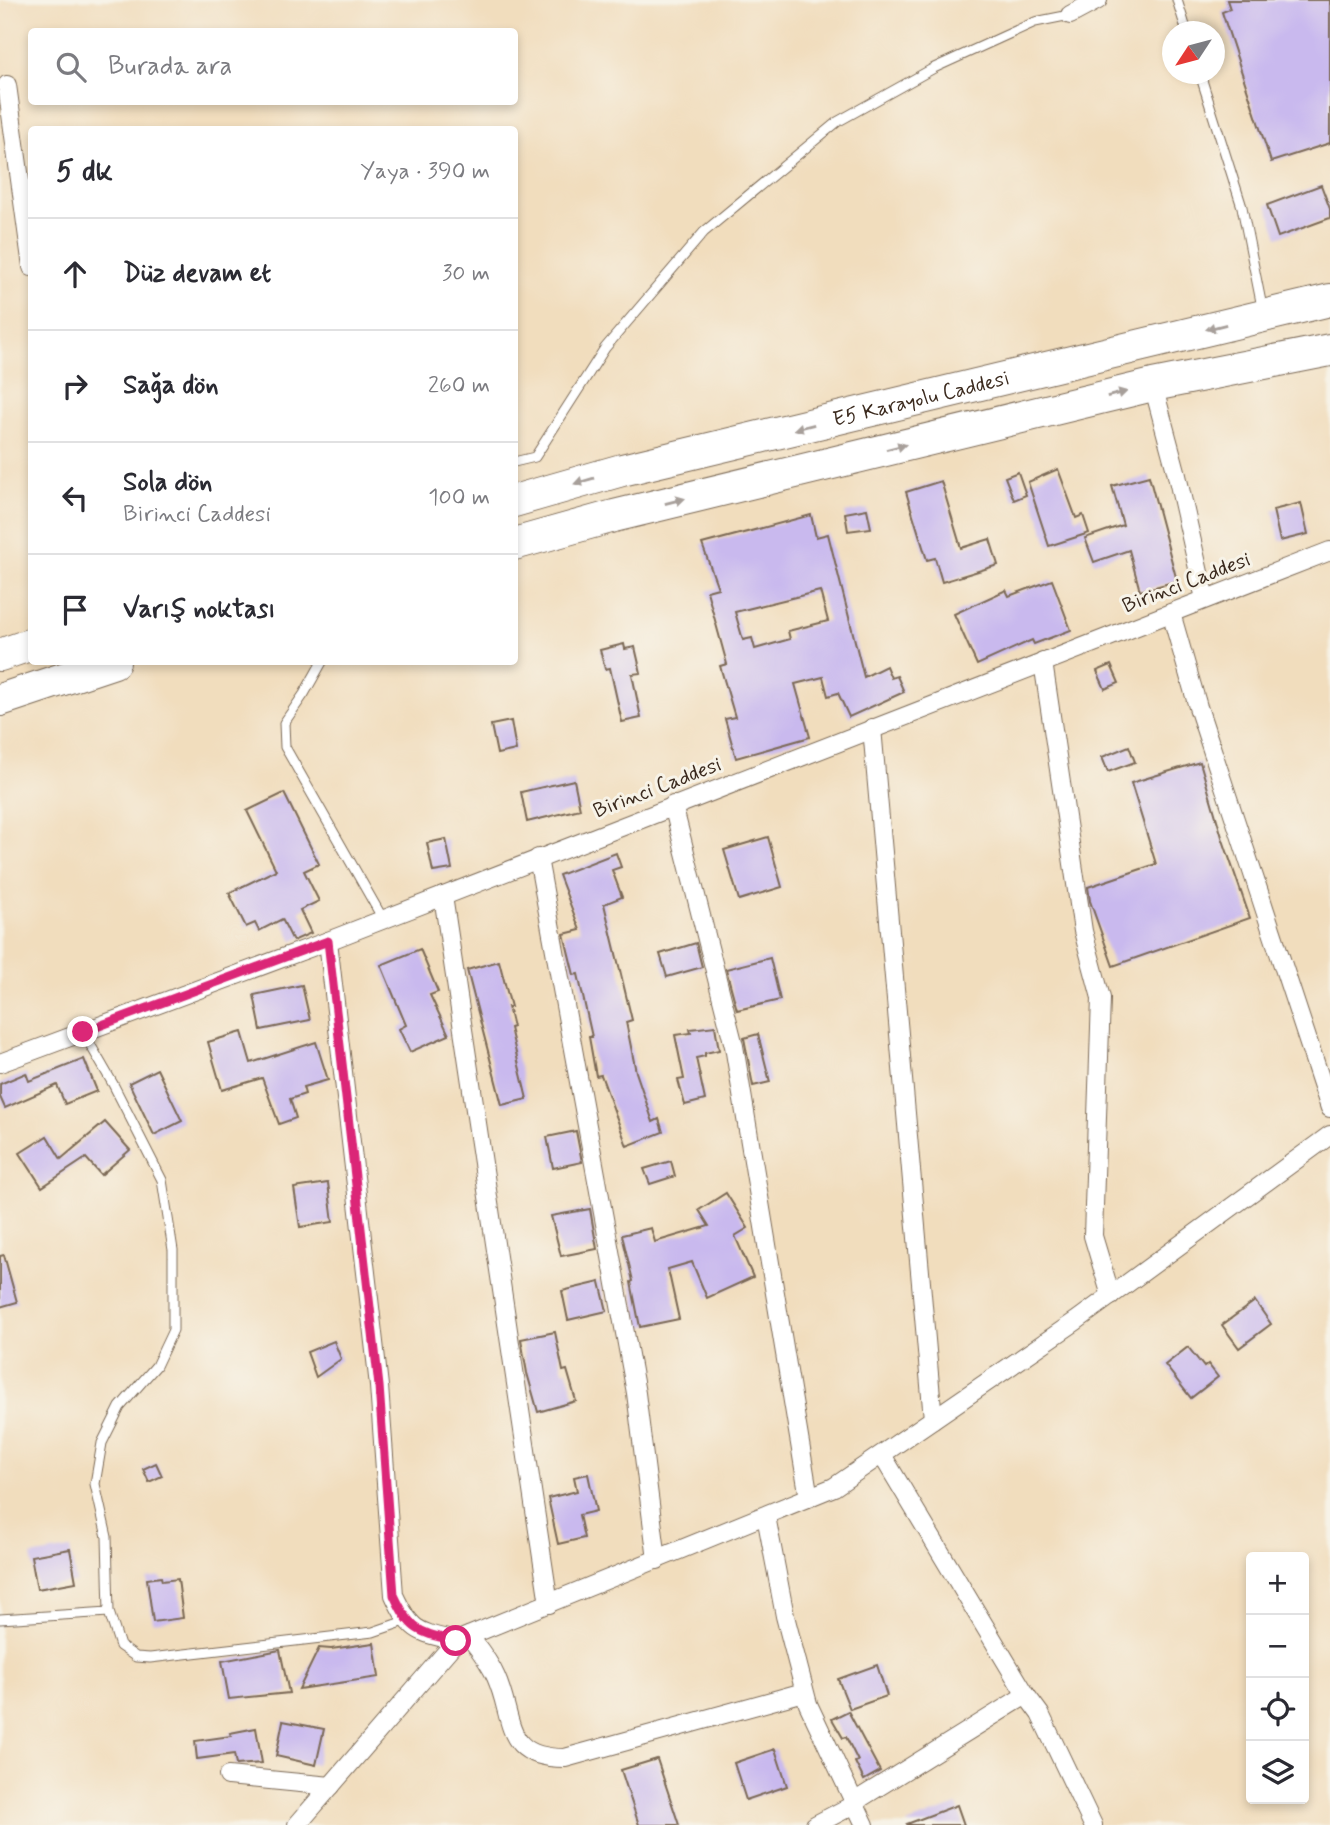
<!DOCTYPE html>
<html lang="tr">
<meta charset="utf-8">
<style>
body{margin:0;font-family:Mynerve,sans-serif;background:#f2f2f3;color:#2b2b33}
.controls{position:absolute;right:21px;bottom:21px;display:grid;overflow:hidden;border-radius:7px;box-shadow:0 4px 10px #0003}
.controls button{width:63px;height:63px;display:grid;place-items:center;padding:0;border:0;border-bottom:2px solid #e1e1e2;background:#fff;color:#2b2b33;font:35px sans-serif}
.compass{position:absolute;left:1162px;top:21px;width:63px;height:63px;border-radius:50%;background:#fff;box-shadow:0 4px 10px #0003;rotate:234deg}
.stop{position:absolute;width:21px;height:21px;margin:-16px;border:5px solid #db2777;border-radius:50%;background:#fff}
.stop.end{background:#db2777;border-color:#fff;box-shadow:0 2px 7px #0008}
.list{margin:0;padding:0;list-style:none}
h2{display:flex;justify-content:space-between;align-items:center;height:91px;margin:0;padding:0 28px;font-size:30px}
h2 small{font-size:23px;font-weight:400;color:#7c7c81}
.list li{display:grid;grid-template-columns:46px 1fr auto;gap:21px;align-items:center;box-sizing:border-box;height:112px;padding:0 28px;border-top:2px solid #e1e1e2}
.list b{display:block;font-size:26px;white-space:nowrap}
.list p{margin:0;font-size:23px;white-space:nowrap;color:#7c7c81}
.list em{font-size:23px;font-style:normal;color:#7c7c81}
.icon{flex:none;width:38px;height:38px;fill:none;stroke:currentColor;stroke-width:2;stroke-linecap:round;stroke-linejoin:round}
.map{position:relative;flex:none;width:1330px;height:1825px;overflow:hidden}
.search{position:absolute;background:#fff;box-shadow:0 4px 10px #0003;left:28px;top:28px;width:490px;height:77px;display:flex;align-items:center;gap:18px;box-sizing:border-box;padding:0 24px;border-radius:7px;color:#7c7c81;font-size:26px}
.panel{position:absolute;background:#fff;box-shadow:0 4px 10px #0003;left:28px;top:126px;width:490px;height:539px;border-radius:7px}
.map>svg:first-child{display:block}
.building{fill:#c9b9ee;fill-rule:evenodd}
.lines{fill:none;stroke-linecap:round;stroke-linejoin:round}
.lane-casing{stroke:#7b6956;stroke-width:11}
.street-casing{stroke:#7b6956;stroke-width:20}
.highway-casing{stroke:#7b6956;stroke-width:34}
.lane{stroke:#fff;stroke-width:9}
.street{stroke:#fff;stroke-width:18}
.highway{stroke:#fff;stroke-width:32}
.oneway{fill:#a79f9a}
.route{stroke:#db2777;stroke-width:9}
.labels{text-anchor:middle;stroke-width:6;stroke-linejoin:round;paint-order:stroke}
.street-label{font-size:21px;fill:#3b2a1e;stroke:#f7f3e8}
</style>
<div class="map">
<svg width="1330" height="1825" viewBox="0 0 1330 1825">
<rect width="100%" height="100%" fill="#f7f3e8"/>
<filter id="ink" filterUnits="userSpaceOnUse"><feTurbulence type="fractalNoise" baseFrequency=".0143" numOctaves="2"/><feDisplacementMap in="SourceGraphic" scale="14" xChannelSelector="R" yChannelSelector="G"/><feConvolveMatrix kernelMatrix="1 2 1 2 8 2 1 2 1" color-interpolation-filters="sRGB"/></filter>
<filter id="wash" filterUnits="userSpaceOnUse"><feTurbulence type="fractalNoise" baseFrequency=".00686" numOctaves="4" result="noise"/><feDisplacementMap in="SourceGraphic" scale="28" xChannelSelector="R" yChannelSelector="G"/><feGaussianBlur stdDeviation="1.57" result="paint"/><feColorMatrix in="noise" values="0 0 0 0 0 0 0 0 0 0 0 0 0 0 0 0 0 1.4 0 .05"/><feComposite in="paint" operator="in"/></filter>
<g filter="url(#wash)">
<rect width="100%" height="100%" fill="#f1ddbd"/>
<g id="blocks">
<!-- building -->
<g class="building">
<path d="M1227 0H1330V143L1271 162 1222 12 1230 9Z"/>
<path d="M1321 185 1330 209V218L1278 237 1267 205Z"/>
<path d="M1058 469 1076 518 1083 515 1089 533 1049 546 1028 482Z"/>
<path d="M1018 472 1026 495 1014 500 1005 477Z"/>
<path d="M1149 476 1177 581 1140 591 1129 550 1094 562 1085 538 1123 525 1112 486Z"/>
<path d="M941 481 961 548 990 539 998 565 942 582 935 558 927 560 906 492Z"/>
<path d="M1301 503 1308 534 1280 541 1273 510Z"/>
<path d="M867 509 871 528 848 531 845 513Z"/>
<path d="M811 515 816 537 828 534 864 677 886 666 891 678 897 676 904 692 849 717 838 693 828 696 823 677 795 684 810 737 736 758 725 719 735 717 720 666 727 664 707 591 718 588 702 544ZM820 591 828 621 788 631 790 639 755 649 752 638 743 640 735 612Z"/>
<path d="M1052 580 1071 630 1034 644 1032 640 977 665 954 614 1006 590 1009 596Z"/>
<path d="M624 644 625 649 635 647 641 673 632 674 641 718 622 722 610 668 605 669 600 650Z"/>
<path d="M1111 665 1119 683 1105 689 1097 671Z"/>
<path d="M511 721 516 750 497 754 491 725Z"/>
<path d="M1129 746 1135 762 1108 772 1102 757Z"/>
<path d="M1200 762 1222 837 1250 918 1113 966 1090 901 1088 887 1156 864 1131 783Z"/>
<path d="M574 780 580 809 527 822 521 792Z"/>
<path d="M284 793 319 864 304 871 319 901 300 910 311 933 293 941 282 919 259 931 255 923 246 927 229 893 276 870 247 811Z"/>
<path d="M768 837 782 887 739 900 724 850Z"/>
<path d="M446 839 452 869 433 872 427 843Z"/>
<path d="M616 853 621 867 612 870 622 897 604 904 632 1020 626 1022 636 1072 653 1122 659 1119 663 1132 627 1146 601 1075 596 1076 589 1037H592L578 974 574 975 564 934 580 930 559 875Z"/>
<path d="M696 943 702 967 667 977 660 954Z"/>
<path d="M420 949 438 992 430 995 449 1035 410 1052 399 1029 406 1025 381 965Z"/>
<path d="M770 958 780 1000 737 1010 726 969Z"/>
<path d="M499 961 511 1007H508L513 1027 510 1028 527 1099 502 1105 467 970Z"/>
<path d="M302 985 310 1020 261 1030 254 995Z"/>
<path d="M715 1026 719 1050 705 1053V1056L696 1058 705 1100 685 1105 678 1080 684 1079 675 1035 691 1033 690 1029Z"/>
<path d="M242 1032 251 1063 316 1042 328 1080 303 1087 305 1094 290 1099 296 1118 279 1124 262 1078 222 1090 208 1042Z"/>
<path d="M758 1034 770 1082 753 1086 744 1038Z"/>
<path d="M84 1059 97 1091 65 1104 57 1085 5 1108 0 1097V1084L26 1073 29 1081Z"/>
<path d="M157 1069 182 1121 154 1135 129 1083Z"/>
<path d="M105 1122 130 1150 101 1175 86 1158 42 1187 20 1153 47 1136 61 1159Z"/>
<path d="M576 1131 582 1162 553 1168 547 1137Z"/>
<path d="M671 1161 675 1176 650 1184 644 1169Z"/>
<path d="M328 1183 333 1222 300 1227 294 1188Z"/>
<path d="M726 1193 748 1228 735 1236 753 1277 707 1298 692 1262 668 1269 679 1319 640 1327 631 1282 633 1281 622 1235 651 1228 655 1242 709 1226 699 1210Z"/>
<path d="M590 1209 597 1249 561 1256 551 1216Z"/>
<path d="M4 1255 17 1302 0 1307V1256Z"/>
<path d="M600 1282 607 1311 568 1320 562 1291Z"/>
<path d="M1255 1301 1271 1324 1239 1348 1222 1325Z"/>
<path d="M555 1332 563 1371 567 1370 576 1401 538 1412 527 1373 521 1339Z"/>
<path d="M334 1341 341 1359 316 1377 307 1352Z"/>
<path d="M1188 1347 1204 1367 1208 1364 1218 1377 1191 1398 1165 1365Z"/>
<path d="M156 1463 162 1476 149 1482 143 1469Z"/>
<path d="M588 1474 596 1511 579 1515 584 1538 558 1544 548 1498 577 1491 574 1477Z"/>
<path d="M70 1549 76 1582 37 1589 31 1556Z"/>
<path d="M161 1577 162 1581 178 1579 183 1618 153 1622 147 1579Z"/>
<path d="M374 1643 379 1677 299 1689 319 1648 331 1649Z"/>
<path d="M280 1650 289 1693 229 1699 222 1661Z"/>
<path d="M877 1665 887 1696 850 1709 838 1679Z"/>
<path d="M848 1711 880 1771 864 1780 855 1762 858 1761 846 1737 843 1738 832 1719Z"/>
<path d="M283 1721 324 1729 316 1765 276 1756Z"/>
<path d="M256 1728 262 1763 236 1765 234 1754 197 1759 195 1741 231 1736 230 1733Z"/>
<path d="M775 1749 787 1786 746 1800 734 1763Z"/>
<path d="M657 1759 679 1825H639L621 1770Z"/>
<path d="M957 1805 964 1825H908L907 1824Z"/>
</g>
</g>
</g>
<g filter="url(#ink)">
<use href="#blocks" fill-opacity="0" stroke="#7b6956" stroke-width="2"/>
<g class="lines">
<defs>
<g id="lane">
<path d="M1177 0 1187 32"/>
<path d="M1200 74 1242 207 1263 312"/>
<path d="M514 462 535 457 605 348 704 232 837 122 934 68 1035 22 1070 15"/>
<path d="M322 662 304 694 284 723 285 747 383 919"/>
<path d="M83 1032 113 1084 162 1180 173 1250V1330L156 1366 120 1407 102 1443 95 1484 107 1537 109 1612 120 1646 136 1657 150 1658 373 1632 405 1621"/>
<path d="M0 1619 109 1612"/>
</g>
<g id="street">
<path d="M1070 15 1098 0"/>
<path d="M7 85 32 267"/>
<path d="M1153 385 1176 471 1205 599"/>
<path d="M1171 613 1198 707 1330 1108"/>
<path d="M1043 662 1083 931 1101 998 1093 1236 1111 1296"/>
<path d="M872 728 933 1419"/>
<path d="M673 805 734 1046 809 1498"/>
<path d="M538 858 636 1393 657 1560"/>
<path d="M443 896 549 1604"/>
<path d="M328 941 379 1386 394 1595C411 1632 418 1632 456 1641"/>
<path d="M0 1063 328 941 1330 551"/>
<path d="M882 1455 1026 1695"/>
<path d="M766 1516 785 1616 808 1704 865 1825"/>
<path d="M469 1636C479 1649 489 1661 496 1677 515 1720 502 1758 565 1758L804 1692"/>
<path d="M228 1776 331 1786"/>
<path d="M854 1802 1026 1695 1040 1714 1093 1825"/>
<path d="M297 1825 456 1641 834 1487 1076 1321 1330 1135"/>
<path d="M815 1825 855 1804"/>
</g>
<g id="highway">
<path id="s1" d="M514 501 622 470 1330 300"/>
<path d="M514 544 614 516 1153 385 1330 350"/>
<path d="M0 655 32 644"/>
<path d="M0 700 114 662"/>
</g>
</defs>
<!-- lane casing -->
<use href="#lane" class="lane-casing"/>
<!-- street casing -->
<use href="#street" class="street-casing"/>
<!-- highway casing -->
<use href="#highway" class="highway-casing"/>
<!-- lane -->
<use href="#lane" class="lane"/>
<!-- street -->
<use href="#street" class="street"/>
<!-- highway -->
<use href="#highway" class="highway"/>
</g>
<!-- one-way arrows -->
<defs><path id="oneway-solid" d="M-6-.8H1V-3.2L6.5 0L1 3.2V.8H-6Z" transform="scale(1.75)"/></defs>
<g class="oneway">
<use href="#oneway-solid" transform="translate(1216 327) rotate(166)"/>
<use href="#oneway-solid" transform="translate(1117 394) rotate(-14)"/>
<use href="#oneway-solid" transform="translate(804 427) rotate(166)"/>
<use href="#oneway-solid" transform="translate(896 447) rotate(-14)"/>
<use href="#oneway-solid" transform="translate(584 481) rotate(164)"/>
<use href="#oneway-solid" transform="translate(675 501) rotate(-14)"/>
</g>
</g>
<g class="lines" filter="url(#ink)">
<!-- route -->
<path class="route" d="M83 1032 328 941 379 1386 394 1595C411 1632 418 1632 456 1641"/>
</g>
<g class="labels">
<!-- street labels -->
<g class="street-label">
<text dy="7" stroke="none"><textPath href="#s1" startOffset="420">E5 Karayolu Caddesi</textPath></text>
<text transform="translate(1186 582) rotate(-21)" y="7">Birinci Caddesi</text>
<text transform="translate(657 787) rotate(-21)" y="7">Birinci Caddesi</text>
</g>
</g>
</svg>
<div class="controls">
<button>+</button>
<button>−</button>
<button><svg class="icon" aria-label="locate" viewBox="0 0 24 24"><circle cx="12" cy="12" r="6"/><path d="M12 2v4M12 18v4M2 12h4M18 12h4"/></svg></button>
<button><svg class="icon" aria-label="layers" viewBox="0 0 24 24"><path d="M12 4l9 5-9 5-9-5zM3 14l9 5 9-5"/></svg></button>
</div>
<svg class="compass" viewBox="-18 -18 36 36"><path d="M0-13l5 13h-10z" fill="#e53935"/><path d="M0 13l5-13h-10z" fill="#7c7c81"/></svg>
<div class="stop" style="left:456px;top:1641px"></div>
<div class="stop end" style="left:83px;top:1032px"></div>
<div class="search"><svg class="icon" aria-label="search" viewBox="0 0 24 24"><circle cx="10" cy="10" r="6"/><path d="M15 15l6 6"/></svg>Burada ara</div>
<section class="panel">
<h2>5 dk<small>Yaya · 390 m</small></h2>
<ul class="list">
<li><svg class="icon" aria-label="ahead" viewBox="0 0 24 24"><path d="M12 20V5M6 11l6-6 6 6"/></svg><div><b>Düz devam et</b></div><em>30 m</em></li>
<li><svg class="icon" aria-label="right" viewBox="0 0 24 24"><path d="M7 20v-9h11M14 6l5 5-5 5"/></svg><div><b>Sağa dön</b></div><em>260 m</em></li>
<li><svg class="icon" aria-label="left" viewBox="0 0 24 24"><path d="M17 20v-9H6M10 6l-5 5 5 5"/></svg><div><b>Sola dön</b><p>Birinci Caddesi</p></div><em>100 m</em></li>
<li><svg class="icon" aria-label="arrive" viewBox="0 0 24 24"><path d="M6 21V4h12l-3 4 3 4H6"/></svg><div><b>Varış noktası</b></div></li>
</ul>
</section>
</div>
